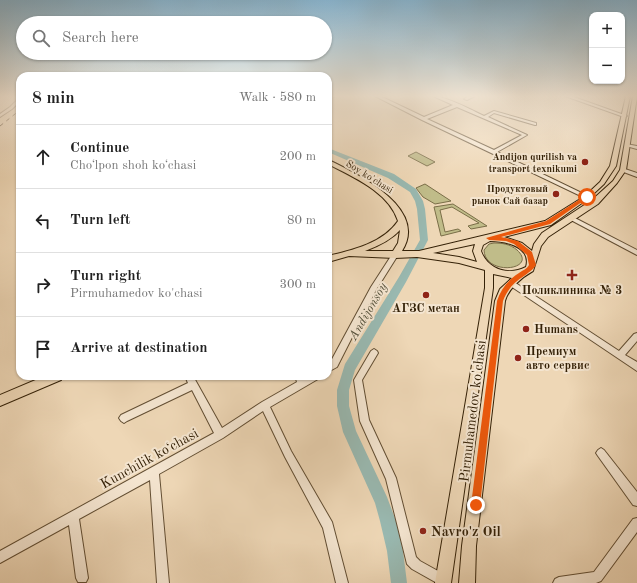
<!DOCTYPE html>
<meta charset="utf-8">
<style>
body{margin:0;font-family:"Old Standard TT",serif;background:#f2f2f2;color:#222}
.controls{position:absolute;right:12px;top:12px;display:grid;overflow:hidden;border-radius:8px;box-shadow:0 1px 3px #0004}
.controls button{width:36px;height:36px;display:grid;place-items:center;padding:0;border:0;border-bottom:1px solid #e0e0e0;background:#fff;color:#222;font:20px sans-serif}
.stop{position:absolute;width:12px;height:12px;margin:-9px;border:3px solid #ea580c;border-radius:50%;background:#fff}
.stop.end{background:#ea580c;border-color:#fff;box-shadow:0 1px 4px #0008}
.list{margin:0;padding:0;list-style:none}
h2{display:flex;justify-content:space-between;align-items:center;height:52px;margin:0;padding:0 16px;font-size:17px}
h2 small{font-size:13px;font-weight:400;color:#767676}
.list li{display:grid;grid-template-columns:26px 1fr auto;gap:12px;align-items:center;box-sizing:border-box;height:64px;padding:0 16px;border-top:1px solid #e0e0e0}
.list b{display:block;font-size:15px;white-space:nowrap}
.list p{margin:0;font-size:13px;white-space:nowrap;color:#767676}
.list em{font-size:13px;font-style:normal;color:#767676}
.icon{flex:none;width:22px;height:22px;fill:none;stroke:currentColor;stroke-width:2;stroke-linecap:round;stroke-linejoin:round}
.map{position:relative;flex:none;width:637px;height:583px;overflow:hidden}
.search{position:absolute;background:#fff;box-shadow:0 1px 3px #0004;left:16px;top:16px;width:316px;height:44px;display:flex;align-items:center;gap:10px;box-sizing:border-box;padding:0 14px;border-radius:22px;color:#767676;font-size:15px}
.panel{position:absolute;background:#fff;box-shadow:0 1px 3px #0004;left:16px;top:72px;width:316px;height:308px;border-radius:12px}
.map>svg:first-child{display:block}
.green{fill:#c0bc89;stroke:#7a6e48}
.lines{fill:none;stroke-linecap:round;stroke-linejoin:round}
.river{fill:#99b9b1;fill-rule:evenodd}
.minor-casing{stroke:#624e33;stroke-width:2}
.major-casing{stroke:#342107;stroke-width:2}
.minor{fill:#f4e5d0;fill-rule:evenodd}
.major{fill:#eed7b6;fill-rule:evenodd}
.rail{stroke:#342107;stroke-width:1;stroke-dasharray:4 4;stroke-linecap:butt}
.route{fill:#ea580c}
.poi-dot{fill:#8f2418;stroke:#f4e5d0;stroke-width:1.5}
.labels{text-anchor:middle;stroke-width:4;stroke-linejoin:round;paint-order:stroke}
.far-poi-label{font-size:10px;font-weight:bold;fill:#342107;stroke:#f4e5d0;text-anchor:end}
.far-street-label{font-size:10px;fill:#342107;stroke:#f4e5d0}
.poi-label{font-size:12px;font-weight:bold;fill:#342107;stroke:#f4e5d0}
.water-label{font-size:13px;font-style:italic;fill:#524f3a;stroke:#f4e5d0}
.near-street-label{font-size:14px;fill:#342107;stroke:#f4e5d0}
.near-poi-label{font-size:14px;font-weight:bold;fill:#342107;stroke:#f4e5d0;text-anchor:start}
</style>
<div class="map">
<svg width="637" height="583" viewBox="0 0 637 583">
<rect width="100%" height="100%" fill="#eed7b6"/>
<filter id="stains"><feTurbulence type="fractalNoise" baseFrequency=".005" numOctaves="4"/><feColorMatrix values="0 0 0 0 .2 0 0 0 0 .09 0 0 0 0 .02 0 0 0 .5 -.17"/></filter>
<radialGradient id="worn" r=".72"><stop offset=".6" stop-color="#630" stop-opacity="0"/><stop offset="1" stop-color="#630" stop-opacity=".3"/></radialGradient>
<!-- green -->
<g class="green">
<path d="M416 152 435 162 427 166 408 156Z"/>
<path d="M425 184 451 201 435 204 423 197 416 188Z"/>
<path d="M453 204 487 226 471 229 468 226 479 223 452 207 440 210 445 232 458 229 461 231 441 236 434 207Z"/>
<path d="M494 243C502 243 510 244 517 250 539 270 485 277 484 250L489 244Z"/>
</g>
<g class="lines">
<!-- river -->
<path class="river" d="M328 148 394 174 416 189 423 201 425 209 428 240 406 282 355 370 349 390V406L356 431 387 497 396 521 403 551 407 583H391L387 551 380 521 375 503 343 432 337 406V390L345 364 399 277 420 240 417 209 415 201 410 192 388 178 328 152Z"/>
<defs>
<g id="minor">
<path d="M335 96 334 97 328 99V97Z"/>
<path d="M375 96H380L424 117 453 105 433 96C445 96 472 110 484 116L494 111 536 123V125H535L494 113 488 117 527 135 497 152 590 197 587 199 585 198 422 120ZM457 107 522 135 494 150 427 119Z"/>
<path d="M469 96H475L467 100 464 99Z"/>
<path d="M565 96H571L627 116 624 117Z"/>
<path d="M19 98H20V101L12 109 0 117V114L10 107Z"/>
<rect x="18" y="113" width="2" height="2"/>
<path d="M626 144 637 146V149L626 146Z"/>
<path d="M621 169H625L637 173V177L621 171Z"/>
<path d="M571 216 637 250V255L569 219 568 218Z"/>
<path d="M393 253H397L398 255 376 290 337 367 328 372V363L331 361 371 287Z"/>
<path d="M511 280 619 351 634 334 637 333V341L625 355 637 362V371L509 285 508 283 509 281Z"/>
<path d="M374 349 377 351 378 353 362 380 369 420 396 478 416 557 420 561 447 576 449 580 448 583H437L412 569 407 564 386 479 360 421 354 380 371 351Z"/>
<path d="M185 376H193L222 428 262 402 297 382 295 376H303L304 378 308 376H319L318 379 270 407 291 451 332 522 348 583H336L323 528 285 457 263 411 223 438 159 474 169 583H157L150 480 79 519 88 578 86 582H78L76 578 69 525 0 563V551L214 433 192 390 127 421 124 423 121 421 119 418 121 415 188 383Z"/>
<path d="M601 448 604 450 637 492V506L633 505 598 456 596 453 598 450Z"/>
<path d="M637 518V532L601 581 596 583H553L555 579 559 577 594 572 633 519Z"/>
</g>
<g id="major">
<path d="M626 96H630L616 166 604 184 589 198 551 225 504 237 522 243 532 251 534 244 542 233 592 200 613 181 620 170 633 96H637L626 170 617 183 598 204 548 237 541 246 533 271C522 277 508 289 505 301L476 546 475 583H459L462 546 495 301 500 289 512 278 493 274V288L451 583H435L485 288V270L459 263 417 257 395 258 349 256 328 262V256C353 250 383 243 398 221 389 192 353 177 328 164V160C336 163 343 167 350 171 377 185 425 215 402 251H419L545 221 585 196 600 182 610 166ZM400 230 398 243 393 251H365C378 246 391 240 400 230ZM490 241C506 241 532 247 526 267 509 276 488 270 481 251L483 245ZM475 244 473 251 477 262 459 257 433 253Z"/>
<path d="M45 376H62L61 380 0 406V395Z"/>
</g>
</defs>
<!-- minor casing -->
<use href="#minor" class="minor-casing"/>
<!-- major casing -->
<use href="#major" class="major-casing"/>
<!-- minor -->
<use href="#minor" class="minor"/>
<!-- major -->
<use href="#major" class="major"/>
<!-- rail -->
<path class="rail" d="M0 126 20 110"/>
</g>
<!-- sky -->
<linearGradient id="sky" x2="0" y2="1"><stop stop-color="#88b6d2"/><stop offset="0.54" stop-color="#f7edde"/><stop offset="1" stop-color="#f7edde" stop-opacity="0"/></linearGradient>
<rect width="637" height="178" fill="url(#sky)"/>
<!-- route -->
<path class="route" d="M585 196 589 197 550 224 501 237 518 241 532 252 536 265C532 271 529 272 524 276 514 282 507 290 503 301L480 505 479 508 476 510 472 508 471 505 497 301C501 289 508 280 519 273 523 270 527 269 529 265L527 255 514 244 506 241 489 240 486 238 546 221Z"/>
<!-- markers -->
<g class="poi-dot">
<circle cx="585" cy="162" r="4"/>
<circle cx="556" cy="194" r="4"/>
<path d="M570 269h4v4h4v4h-4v4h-4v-4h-4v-4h4z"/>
<circle cx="426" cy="295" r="4"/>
<circle cx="526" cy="329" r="4"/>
<circle cx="518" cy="358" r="4"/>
<circle cx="423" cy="531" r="4"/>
</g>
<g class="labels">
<!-- far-poi labels -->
<g class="far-poi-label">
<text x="577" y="160">Andijon qurilish va<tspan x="577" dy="12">transport texnikumi</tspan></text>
<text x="548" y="192">Продуктовый<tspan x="548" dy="12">рынок Сай базар</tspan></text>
</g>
<!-- far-street labels -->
<g class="far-street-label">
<text transform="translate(370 176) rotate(32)" y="4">Soy ko'chasi</text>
</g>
<!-- poi labels -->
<g class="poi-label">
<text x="572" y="294">Поликлиника № 3</text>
<text x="426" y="312">АГЗС метан</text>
<text x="534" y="333" text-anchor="start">Humans</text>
<text x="526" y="355" text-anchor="start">Премиум<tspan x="526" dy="14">авто сервис</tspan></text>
</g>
<!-- water labels -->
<g class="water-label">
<text transform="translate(367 311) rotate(-60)" y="5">Andijonsoy</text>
</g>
<!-- near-street labels -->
<g class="near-street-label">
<text transform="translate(472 411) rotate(-83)" y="5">Pirmuhamedov ko'chasi</text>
<text transform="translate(149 458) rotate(-29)" y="5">Kunchilik koʻchasi</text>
</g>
<!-- near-poi labels -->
<g class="near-poi-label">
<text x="431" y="536">Navro'z Oil</text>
</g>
</g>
<rect width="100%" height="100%" filter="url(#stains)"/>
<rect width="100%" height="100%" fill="url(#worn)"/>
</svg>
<div class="controls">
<button>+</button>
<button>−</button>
</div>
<div class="stop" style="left:587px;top:197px"></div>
<div class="stop end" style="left:476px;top:505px"></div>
<div class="search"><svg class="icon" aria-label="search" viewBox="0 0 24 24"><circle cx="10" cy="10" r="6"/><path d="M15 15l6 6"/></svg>Search here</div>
<section class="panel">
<h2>8 min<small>Walk · 580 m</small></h2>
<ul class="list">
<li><svg class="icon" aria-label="ahead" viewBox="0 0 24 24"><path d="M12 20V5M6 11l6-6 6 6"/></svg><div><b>Continue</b><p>Choʻlpon shoh koʻchasi</p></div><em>200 m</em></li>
<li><svg class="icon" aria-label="left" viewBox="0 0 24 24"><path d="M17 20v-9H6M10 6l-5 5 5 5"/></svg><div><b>Turn left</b></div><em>80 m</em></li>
<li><svg class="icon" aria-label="right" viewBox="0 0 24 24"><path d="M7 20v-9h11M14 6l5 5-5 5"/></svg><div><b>Turn right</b><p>Pirmuhamedov ko'chasi</p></div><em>300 m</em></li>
<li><svg class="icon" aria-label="arrive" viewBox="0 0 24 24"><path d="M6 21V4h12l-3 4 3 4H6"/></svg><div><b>Arrive at destination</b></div></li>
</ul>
</section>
</div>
